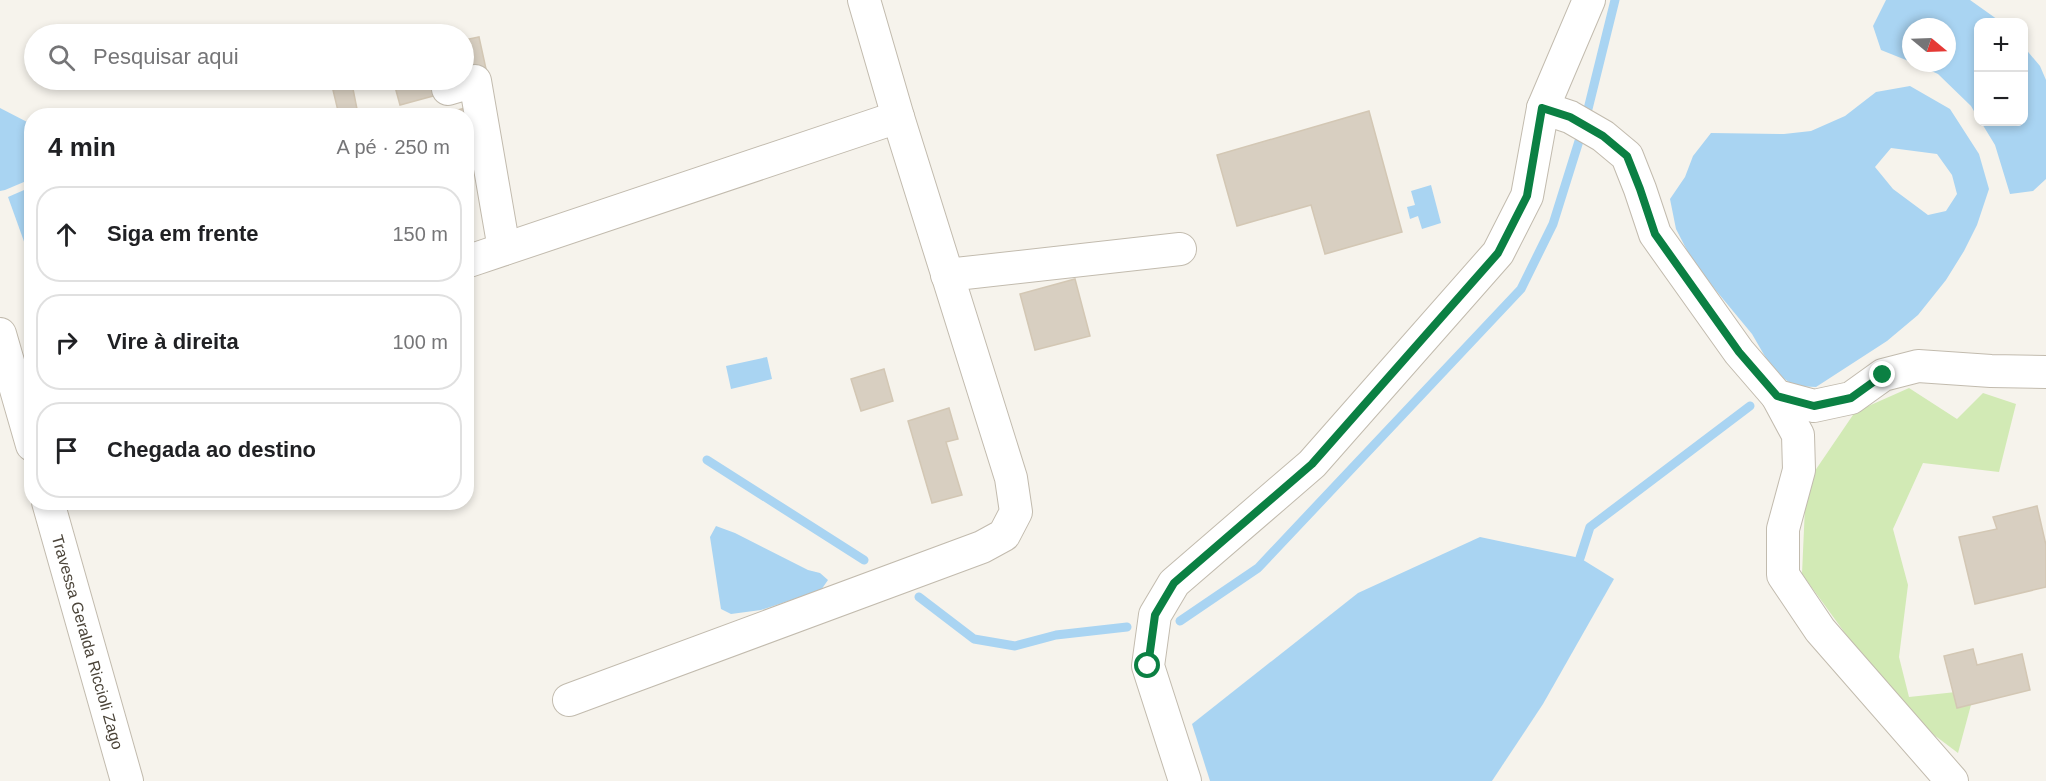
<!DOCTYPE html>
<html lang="pt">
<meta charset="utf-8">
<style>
body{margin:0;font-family:Arial,sans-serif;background:#f2f2f2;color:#202124}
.controls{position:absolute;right:18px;top:18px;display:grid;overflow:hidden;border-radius:12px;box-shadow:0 3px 9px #0003}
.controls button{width:54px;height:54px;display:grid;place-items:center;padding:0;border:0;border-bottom:2px solid #e0e0e0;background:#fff;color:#202124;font:30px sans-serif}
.compass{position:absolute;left:1902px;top:18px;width:54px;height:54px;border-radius:50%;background:#fff;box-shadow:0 3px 9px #0003;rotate:109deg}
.stop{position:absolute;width:18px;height:18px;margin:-14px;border:4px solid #0b8043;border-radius:50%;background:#fff}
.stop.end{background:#0b8043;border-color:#fff;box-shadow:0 2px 6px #0008}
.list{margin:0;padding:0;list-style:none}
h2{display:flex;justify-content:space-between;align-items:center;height:78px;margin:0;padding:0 24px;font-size:26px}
h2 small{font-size:20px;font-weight:400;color:#757577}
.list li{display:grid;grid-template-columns:39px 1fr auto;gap:18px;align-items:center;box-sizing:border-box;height:96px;margin:0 12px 12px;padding:0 12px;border:2px solid #e0e0e0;border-radius:24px}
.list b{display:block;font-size:22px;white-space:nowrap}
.list em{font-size:20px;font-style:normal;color:#757577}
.icon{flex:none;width:33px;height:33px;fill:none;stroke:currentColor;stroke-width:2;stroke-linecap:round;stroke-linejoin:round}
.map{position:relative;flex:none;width:2046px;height:781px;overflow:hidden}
.search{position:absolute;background:#fff;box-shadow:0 3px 9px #0003;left:24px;top:24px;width:450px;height:66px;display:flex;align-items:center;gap:15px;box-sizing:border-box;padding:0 21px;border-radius:33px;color:#757577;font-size:22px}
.panel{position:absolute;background:#fff;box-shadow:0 3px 9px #0003;left:24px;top:108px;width:450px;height:402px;border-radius:24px}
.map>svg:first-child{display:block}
.green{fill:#d2eab5}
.water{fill:#a9d4f2;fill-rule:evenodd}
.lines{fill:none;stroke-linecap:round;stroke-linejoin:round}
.stream{stroke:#a9d4f2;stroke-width:9}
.building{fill:#d8cfc1;stroke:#d3c7b4;stroke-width:1.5}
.minor-casing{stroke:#c2bbae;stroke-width:34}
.minor{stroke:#fff;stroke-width:32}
.route{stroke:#0b8043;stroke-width:8}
.labels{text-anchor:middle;stroke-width:4.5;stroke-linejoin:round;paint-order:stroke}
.street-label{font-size:16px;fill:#4b4439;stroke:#fff}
</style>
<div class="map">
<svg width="2046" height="781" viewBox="0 0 2046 781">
<rect width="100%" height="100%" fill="#f6f3ec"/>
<!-- green -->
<path class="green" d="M1909 388 1957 419 1983 393 2016 404 1999 472 1923 463 1893 529 1908 585 1899 657 1909 697 1975 690 1958 753 1901 710 1802 574 1806 484 1855 412Z"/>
<!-- water -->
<g class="water">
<path d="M1886 0H1970L2001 22H1978V118L1971 106 1938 74 1914 63H1947V27H1911V62L1881 50 1873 26Z"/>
<path d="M2024 47 2040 66 2046 80V179L2033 191 2010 194 1995 145 1981 122H2024Z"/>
<path d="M1910 86 1950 109 1979 154 1989 189 1977 225 1964 251 1946 280 1918 315 1887 341 1816 387 1795 386 1774 372 1752 334 1694 264 1676 229 1670 199 1685 177 1693 156 1711 133 1784 134 1811 131 1845 116 1876 92ZM1891 148 1937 154 1952 175 1957 194 1946 211 1928 215 1893 189 1875 167Z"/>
<path d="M0 108 31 124V179L5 190 0 191Z"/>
<path d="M1431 185 1441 223 1422 229 1418 216 1410 219 1407 207 1415 205 1411 191Z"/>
<path d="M31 187V261L8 197Z"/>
<path d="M767 357 772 379 731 389 726 366Z"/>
<path d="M716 526 735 533 808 570 820 573 828 580 821 590 761 610 731 614 721 609 710 537Z"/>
<path d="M1480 537 1580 558 1614 579 1543 704 1492 781H1210L1192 724 1358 593Z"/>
</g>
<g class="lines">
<!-- stream -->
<g class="stream">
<path d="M1588 109 1615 0"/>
<path d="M707 460 864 560"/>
<path d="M1580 558 1590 527 1750 406"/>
<path d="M919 597 974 639 1015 646 1056 635 1127 627"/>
<path d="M1180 621 1258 568 1521 289 1553 224 1579 141"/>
</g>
</g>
<!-- building -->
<g class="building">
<path d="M479 37 486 69 464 74V40Z"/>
<path d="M405 80H433L437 95 400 105 394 83 406 81Z"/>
<path d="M352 84 357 109 339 115 333 90Z"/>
<path d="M465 108 478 161 466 164V116H438Z"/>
<path d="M1369 111 1402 232 1325 254 1311 205 1237 226 1217 155Z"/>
<path d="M1075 279 1090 336 1035 350 1020 294Z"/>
<path d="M884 369 893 401 861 411 851 379Z"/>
<path d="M949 408 958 439 946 442 962 495 932 503 908 421Z"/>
<path d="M2037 506 2046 545V587L1975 604 1959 537 1997 529 1993 517Z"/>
<path d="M1973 649 1977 665 2022 654 2030 690 1957 708 1944 656Z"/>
</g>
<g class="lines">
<defs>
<g id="minor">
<path d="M448 89 475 81 504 249"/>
<path d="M1543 108 1570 117 1603 136 1627 156 1640 189 1655 234 1739 352 1777 396 1814 406 1851 398 1883 375 1918 366 1991 371 2046 372"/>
<path d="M466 262 898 117"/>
<path d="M947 275 1180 249"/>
<path d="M0 334 32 445"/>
<path d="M1777 396 1798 435 1799 470 1783 529V575L1820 630 1952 781"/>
<path d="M48 502 127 781"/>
<path d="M569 700 982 547 1004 535 1016 512 1011 478 898 117 864 0"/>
<path d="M1185 781 1148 666 1155 615 1174 583 1312 464 1498 253 1527 196 1543 108 1589 0"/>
</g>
</defs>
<!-- minor casing -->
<use href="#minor" class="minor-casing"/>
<!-- minor -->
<use href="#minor" class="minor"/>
</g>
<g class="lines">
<!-- route -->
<path class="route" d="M1148 666 1155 615 1174 583 1312 464 1498 253 1527 196 1542 108 1570 117 1603 136 1627 156 1640 189 1655 234 1739 352 1777 396 1814 406 1851 398 1883 375"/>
</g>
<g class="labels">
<!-- street labels -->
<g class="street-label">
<text transform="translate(88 642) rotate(74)" y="6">Travessa Geralda Riccioli Zago</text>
</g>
</g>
</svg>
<div class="controls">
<button>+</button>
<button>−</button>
</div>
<svg class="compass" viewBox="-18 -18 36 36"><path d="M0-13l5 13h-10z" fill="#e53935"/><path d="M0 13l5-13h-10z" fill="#757577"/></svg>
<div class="stop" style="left:1148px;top:666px"></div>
<div class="stop end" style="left:1883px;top:375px"></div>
<div class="search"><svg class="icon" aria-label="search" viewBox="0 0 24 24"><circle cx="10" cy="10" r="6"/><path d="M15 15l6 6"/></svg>Pesquisar aqui</div>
<section class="panel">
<h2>4 min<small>A pé · 250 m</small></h2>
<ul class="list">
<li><svg class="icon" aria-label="ahead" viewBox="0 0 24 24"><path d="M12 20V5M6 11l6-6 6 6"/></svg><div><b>Siga em frente</b></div><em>150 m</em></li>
<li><svg class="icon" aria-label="right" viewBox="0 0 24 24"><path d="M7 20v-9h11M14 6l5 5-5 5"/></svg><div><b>Vire à direita</b></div><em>100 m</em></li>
<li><svg class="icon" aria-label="arrive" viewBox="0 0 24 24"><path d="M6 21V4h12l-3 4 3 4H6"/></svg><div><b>Chegada ao destino</b></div></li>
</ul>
</section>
</div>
